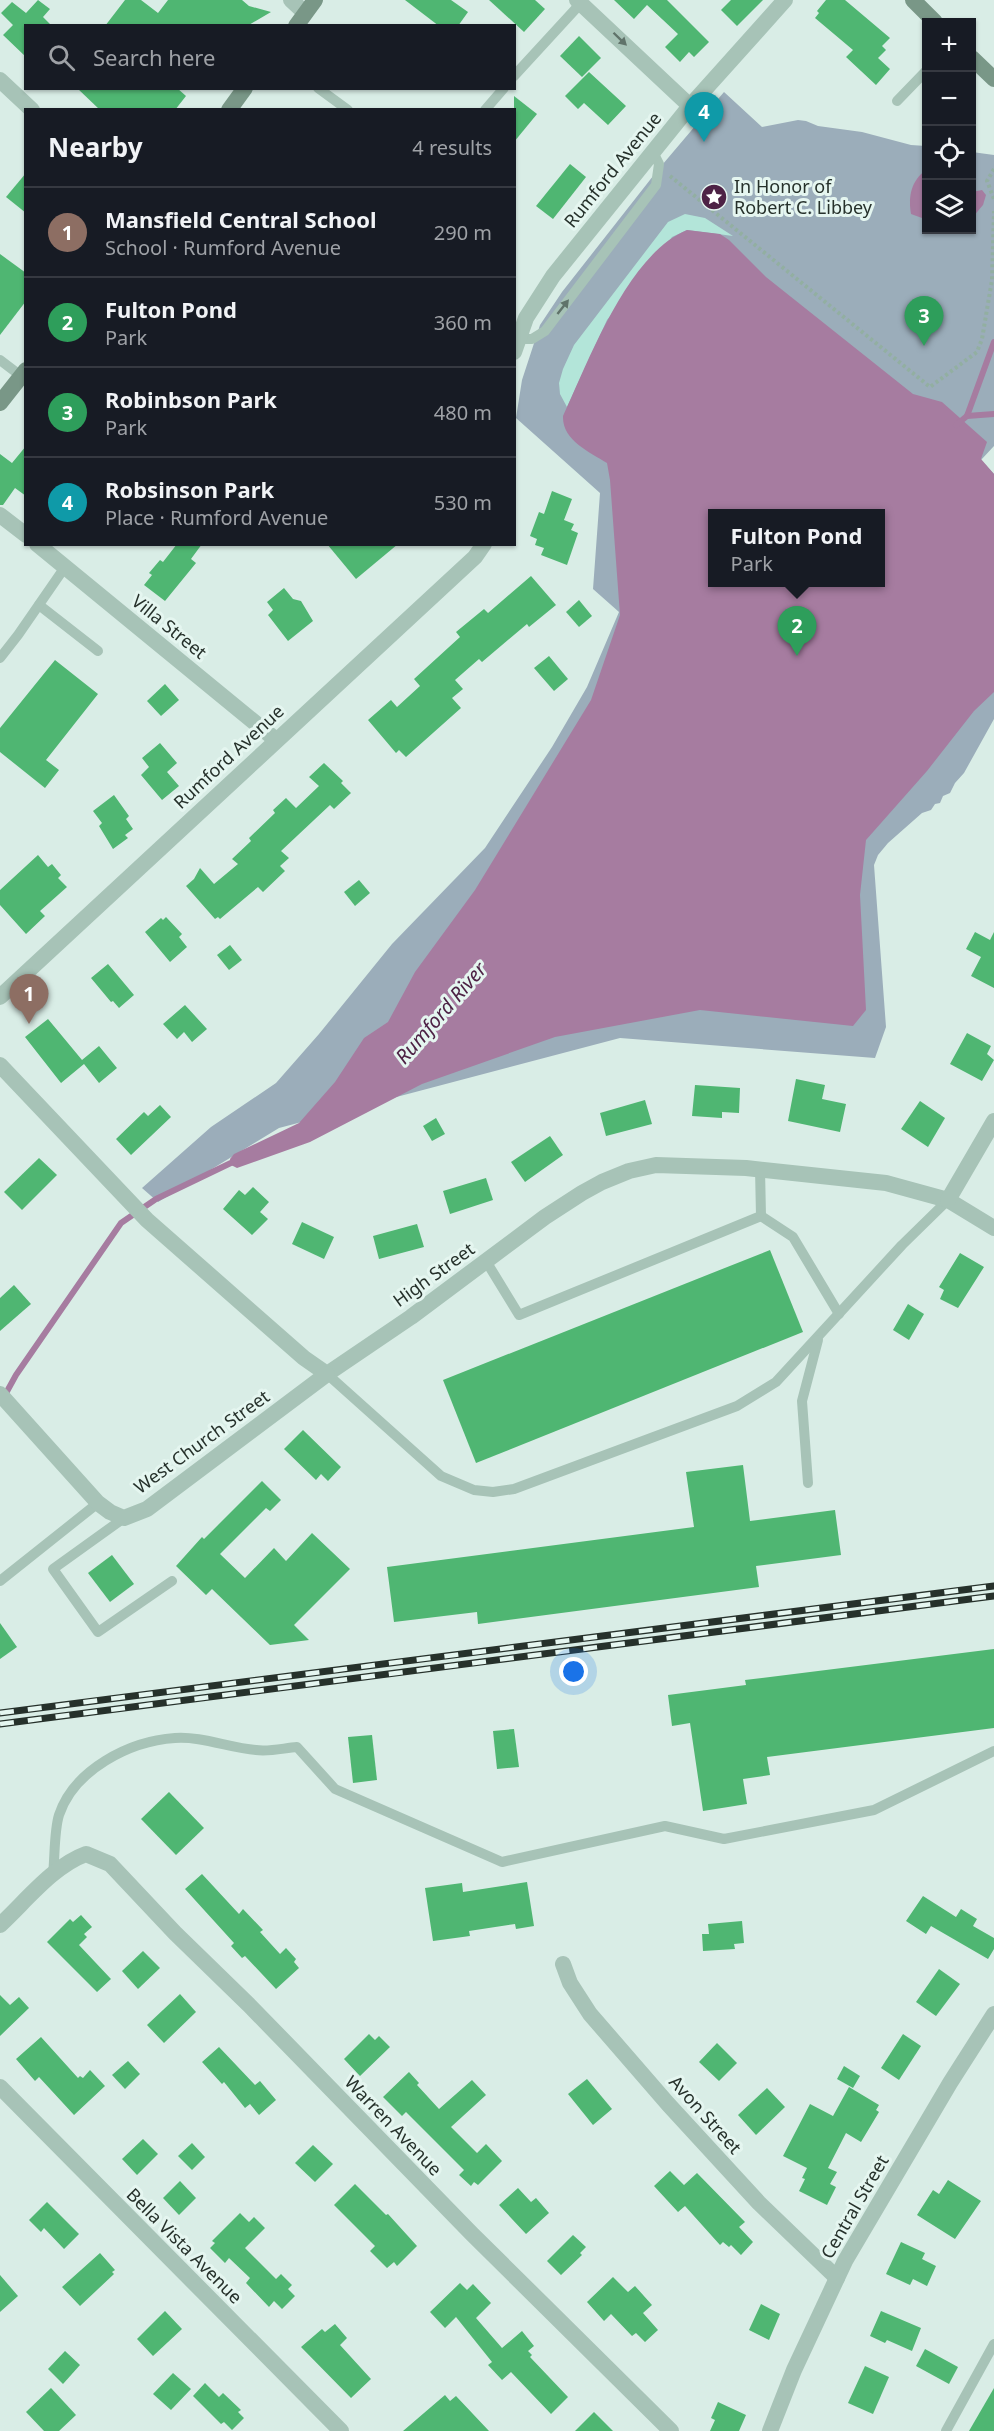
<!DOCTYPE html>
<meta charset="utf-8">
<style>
body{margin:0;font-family:"Noto Sans",sans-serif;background:#242831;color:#f1f3f6}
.controls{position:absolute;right:18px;top:18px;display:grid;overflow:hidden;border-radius:0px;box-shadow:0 2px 4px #0004}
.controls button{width:54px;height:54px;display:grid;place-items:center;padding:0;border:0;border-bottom:2px solid #363941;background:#171b24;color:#f1f3f6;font:30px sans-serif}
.you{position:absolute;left:574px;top:1672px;width:21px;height:21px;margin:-15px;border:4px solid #fff;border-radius:50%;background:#1a73e8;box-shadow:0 0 0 9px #1a73e833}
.badge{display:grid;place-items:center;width:39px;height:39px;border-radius:50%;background:#8c9099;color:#fff;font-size:20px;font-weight:700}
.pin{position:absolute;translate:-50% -50px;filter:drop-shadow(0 2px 3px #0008)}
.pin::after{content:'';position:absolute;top:32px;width:21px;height:18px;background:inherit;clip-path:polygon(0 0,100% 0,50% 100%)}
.popup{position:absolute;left:708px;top:509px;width:177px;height:78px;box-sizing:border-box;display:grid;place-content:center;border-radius:0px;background:#171b24;filter:drop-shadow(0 2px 4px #0005);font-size:20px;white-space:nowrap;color:#9ea1a6}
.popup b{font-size:22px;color:#f1f3f6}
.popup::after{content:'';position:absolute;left:50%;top:100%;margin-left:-12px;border:12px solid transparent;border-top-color:#171b24}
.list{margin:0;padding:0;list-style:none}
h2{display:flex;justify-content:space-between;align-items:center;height:78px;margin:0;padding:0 24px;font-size:26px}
h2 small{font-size:20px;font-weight:400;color:#9ea1a6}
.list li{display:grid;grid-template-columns:39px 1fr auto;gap:18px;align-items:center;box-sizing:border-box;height:90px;padding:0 24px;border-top:2px solid #363941}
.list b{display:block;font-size:22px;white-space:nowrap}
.list p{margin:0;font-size:20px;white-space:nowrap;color:#9ea1a6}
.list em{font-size:20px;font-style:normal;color:#9ea1a6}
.icon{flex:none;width:33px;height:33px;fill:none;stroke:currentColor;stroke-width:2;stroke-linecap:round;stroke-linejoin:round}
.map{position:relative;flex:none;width:994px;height:2431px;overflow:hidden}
.search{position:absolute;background:#171b24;box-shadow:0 2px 4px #0004;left:24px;top:24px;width:492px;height:66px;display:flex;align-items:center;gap:15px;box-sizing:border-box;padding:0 21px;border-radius:0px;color:#9ea1a6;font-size:22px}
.panel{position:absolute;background:#171b24;box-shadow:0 2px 4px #0004;left:24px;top:108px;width:492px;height:438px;border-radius:0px}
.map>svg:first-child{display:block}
.green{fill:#9badba;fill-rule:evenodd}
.sand{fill:#b3e5d9}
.water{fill:#a67ca0;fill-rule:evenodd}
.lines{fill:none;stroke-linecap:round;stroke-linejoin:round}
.stream{stroke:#a67ca0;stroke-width:6}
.building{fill:#4fb672}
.path{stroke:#92afa1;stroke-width:4;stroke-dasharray:3 3;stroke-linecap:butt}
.service{stroke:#a7c3b7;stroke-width:10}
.minor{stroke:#a7c3b7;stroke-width:16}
.secondary{stroke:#799787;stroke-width:16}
.rail-casing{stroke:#26312b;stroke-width:7}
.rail{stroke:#e5f6f0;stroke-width:4.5;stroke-dasharray:14;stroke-linecap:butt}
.oneway{fill:#60736a}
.labels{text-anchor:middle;stroke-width:6;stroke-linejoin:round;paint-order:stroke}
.street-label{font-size:18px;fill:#26312b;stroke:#e5f6f0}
.poi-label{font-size:18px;fill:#26312b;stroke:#e5f6f0;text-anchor:start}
.water-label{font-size:20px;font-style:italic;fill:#4d2245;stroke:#e5f6f0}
</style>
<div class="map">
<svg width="994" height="2431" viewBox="0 0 994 2431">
<rect width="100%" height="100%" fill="#d9ede6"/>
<!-- green -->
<path class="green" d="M724 92 762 127 798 120 806 121 818 126 862 132 911 145 926 146V230H972V152L994 155V446L981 460 994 474V719L964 773 955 783 950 793 943 796 940 803 935 804 931 810 922 813 888 843 878 855 874 865 886 1027 875 1058 620 1038 279 1128 158 1202 142 1188 211 1127 276 1083 319 1034 392 944 485 848 552 747 587 687 619 612 593 589 600 493 516 418 522 380 540 325 562 292 657 171ZM713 514H881V582H713Z"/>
<!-- sand -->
<path class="sand" d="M685 214 705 218 733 236 687 230 672 237 607 320 567 407 560 394 559 383 563 369 574 345 668 222Z"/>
<!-- water -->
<g class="water">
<path d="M926 170V217L922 218 911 214C908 196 911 181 926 170Z"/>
<path d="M982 190 986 195 983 205 972 218V192Z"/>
<path d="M687 230 720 234 729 240 766 277 913 394 942 402 987 442 981 459 994 474V692L974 711 927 771 866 840 860 895 866 1010 853 1026 700 1010 555 1037 422 1084 310 1142 237 1168 231 1165 230 1159 234 1154 299 1123 335 1082 364 1038 388 1022 415 972 475 890 591 700 620 615 610 480 607 463C589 452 562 440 563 416 589 360 628 254 687 230ZM713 514H881V582H713Z"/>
</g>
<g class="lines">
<!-- stream -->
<g class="stream">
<path d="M967 416 994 414"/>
<path d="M956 425 967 416 994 342"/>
<path d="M5 1395 16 1375 121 1223 156 1199 235 1161"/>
</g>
</g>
<!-- building -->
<g class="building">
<path d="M38 0 50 9 43 17 52 26H26V57L3 35 13 25 1 13 12 2 26 13Z"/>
<path d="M125 0H141L158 13 168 0H242L249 6 271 12 247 26H105Z"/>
<path d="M405 0H451L468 12 458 26H439Z"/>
<path d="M489 0H535L545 9 524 32Z"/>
<path d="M614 0H667L709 42 694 57 689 52 680 62 665 47 678 34 647 5 634 19Z"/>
<path d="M731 0H763L737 26 721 10Z"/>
<path d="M826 0H845L890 38 882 46 886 50 878 58 890 69 876 85 846 57 853 50 815 18 819 13 817 11Z"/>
<path d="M579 36 601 58 582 77 560 56Z"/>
<path d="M589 72 626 106 608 125 584 103 578 109 565 96Z"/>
<path d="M77 88H177L186 96 175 110H100Z"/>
<path d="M514 96 537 114 514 142Z"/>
<path d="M570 164 586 177 553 219 536 206Z"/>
<path d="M26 173V213L6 197Z"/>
<path d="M0 254 26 273V301L0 335Z"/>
<path d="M26 446V496L15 488 3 505H0V454L12 463Z"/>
<path d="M552 491 572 499 564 520 574 524 571 530 578 533 567 565 541 555 544 548 535 545 537 539 530 536 539 512 544 514Z"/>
<path d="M177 544H202L191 559 196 563 165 601 144 585 152 575 149 573 160 560 163 562Z"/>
<path d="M327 544H398L356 579Z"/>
<path d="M531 576 556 605 529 627 527 624 482 662 479 659 455 680 463 689 452 698 461 708 406 757 399 750 396 753 368 720 391 700 397 707 420 686 414 679 460 637 456 632 484 609 488 613Z"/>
<path d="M284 588 293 599 301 601 313 621 288 641 268 615 273 610 267 602Z"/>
<path d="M579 600 592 616 579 627 566 612Z"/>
<path d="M549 656 568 679 554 691 534 668Z"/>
<path d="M55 660 98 694 46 760 59 770 45 788 0 752V728Z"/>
<path d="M165 684 179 700 161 716 147 701Z"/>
<path d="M160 743 177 763 167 772 179 786 162 800 141 775 149 767 142 758Z"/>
<path d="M324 763 343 781 341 783 351 793 334 809 330 805 281 851 289 858 280 866 285 871 263 892 258 887 220 919 218 917 215 919 186 886 194 879 200 868 214 884 238 864 232 859 251 841 249 838 275 813 273 810 286 798 296 808 319 786 309 777Z"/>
<path d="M114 795 129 816 126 819 133 829 125 835 128 838 113 849 99 826 102 823 93 811Z"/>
<path d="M38 855 48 867 52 864 61 875 58 878 67 887 40 911 45 916 26 934 0 905V890Z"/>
<path d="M359 880 370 893 355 906 344 892Z"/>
<path d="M166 917 182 934 179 937 187 947 170 962 145 932 161 918 163 920Z"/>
<path d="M975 932 990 940 994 932V988L971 976 981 957 966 949Z"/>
<path d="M230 945 242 960 229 970 217 955Z"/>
<path d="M108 964 134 995 119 1008 113 1001 111 1002 91 978Z"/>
<path d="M185 1005 207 1029 192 1042 184 1032 177 1039 163 1024Z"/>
<path d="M48 1019 82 1060 99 1046 117 1068 99 1083 84 1064 61 1083 25 1037Z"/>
<path d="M967 1033 991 1046 987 1054 994 1060 982 1081 950 1064Z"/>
<path d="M796 1079 825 1085 822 1099 846 1104 840 1132 788 1121Z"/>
<path d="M695 1085 740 1088 739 1113 722 1112V1118L692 1116Z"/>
<path d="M645 1100 652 1124 606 1136 600 1113Z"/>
<path d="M920 1101 945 1118 928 1147 901 1129Z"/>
<path d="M160 1105 171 1117 131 1155 116 1139 144 1112 148 1116Z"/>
<path d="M436 1118 445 1134 432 1141 423 1126Z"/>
<path d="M550 1136 563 1155 525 1182 511 1162Z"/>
<path d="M39 1158 57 1175 22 1210 4 1192Z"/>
<path d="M486 1178 493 1200 450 1214 443 1191Z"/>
<path d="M253 1187 269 1202 260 1212 268 1219 252 1235 223 1209 239 1190 245 1195Z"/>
<path d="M302 1222 334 1237 324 1259 292 1244Z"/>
<path d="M417 1224 424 1247 379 1259 373 1236Z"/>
<path d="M770 1250 803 1332 476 1463 443 1380Z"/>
<path d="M960 1253 984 1267 958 1308 940 1299 944 1290 939 1287Z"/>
<path d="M14 1285 31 1304 0 1331V1298Z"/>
<path d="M908 1304 924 1314 909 1340 893 1330Z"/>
<path d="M303 1430 341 1467 328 1481 321 1474 316 1480 284 1449Z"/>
<path d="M743 1465 750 1521 835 1510 841 1555 756 1566 759 1587 478 1624 477 1612 394 1622 387 1567 694 1527 686 1472Z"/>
<path d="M262 1481 281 1500 270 1511 266 1508 220 1554 245 1578 274 1548 286 1561 312 1533 350 1569 294 1625 309 1640 270 1645 212 1589 206 1595 176 1566 202 1537 204 1539Z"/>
<path d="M112 1555 134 1584 110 1602 88 1573Z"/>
<path d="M0 1623 17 1647 0 1659Z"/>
<path d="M994 1649V1728L767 1757 770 1775 743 1779 747 1804 703 1811 690 1723 672 1726 668 1695 746 1685 745 1680Z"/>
<path d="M514 1729 519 1767 497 1769 493 1731Z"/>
<path d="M372 1735 377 1780 353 1783 348 1737Z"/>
<path d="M169 1792 204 1828 176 1855 141 1819Z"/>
<path d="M202 1874 239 1914 243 1909 263 1930 260 1932 280 1954 286 1948 296 1959 294 1962 299 1968 276 1989 245 1956 242 1958 231 1946 234 1943 185 1889Z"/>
<path d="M527 1882 534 1926 516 1929 515 1924 469 1931 470 1936 433 1941 425 1888 462 1883 463 1892Z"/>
<path d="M923 1896 956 1917 961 1909 977 1919 973 1926 994 1938V1949L988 1959 931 1926 926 1934 906 1921Z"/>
<path d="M81 1915 92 1927 84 1934 87 1937 79 1945 111 1979 97 1992 47 1942 70 1919 73 1922Z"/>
<path d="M742 1921 744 1943 734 1944 735 1949 703 1951 702 1934H709L708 1924Z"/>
<path d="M143 1951 160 1968 138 1989 122 1971Z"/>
<path d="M939 1969 960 1984 936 2016 916 2002Z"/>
<path d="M180 1994 196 2012 164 2043 147 2025Z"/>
<path d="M0 1995 10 2005 19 1997 29 2008 0 2036Z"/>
<path d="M369 2034 375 2040 379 2036 390 2047 360 2076 344 2059Z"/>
<path d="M903 2034 921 2046 899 2080 881 2068Z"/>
<path d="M41 2037 78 2078 80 2076 83 2078 90 2070 105 2086 74 2115 39 2077 35 2081 16 2059Z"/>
<path d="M717 2043 737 2063 719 2081 699 2062Z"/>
<path d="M219 2047 255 2085 260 2081 276 2100 259 2115 250 2104 245 2108 224 2082 222 2084 202 2062Z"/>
<path d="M128 2061 140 2074 125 2089 112 2075Z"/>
<path d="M844 2066 860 2076 853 2088 837 2079Z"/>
<path d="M409 2072 419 2083 417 2085 439 2109 472 2080 486 2095 451 2127 477 2153 486 2144 502 2161 478 2185 474 2182 471 2186 459 2175 464 2170 406 2112 402 2116 383 2097Z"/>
<path d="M587 2079 612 2109 593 2125 568 2094Z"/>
<path d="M849 2087 879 2105 876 2110 879 2112 861 2142 846 2133 828 2168 837 2172 830 2184 836 2187 827 2205 799 2191 805 2179 802 2178 807 2168 783 2156 810 2104 833 2116Z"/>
<path d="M767 2088 785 2107 756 2135 738 2115Z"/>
<path d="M143 2139 158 2154 137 2175 122 2159Z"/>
<path d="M192 2143 205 2157 192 2170 178 2156Z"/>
<path d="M313 2145 333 2164 315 2182 295 2163Z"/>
<path d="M670 2171 684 2185 697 2173 745 2222 739 2227 753 2242 741 2255 731 2245 729 2247 723 2242 720 2245 685 2206 678 2212 654 2186Z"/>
<path d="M948 2180 981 2201 955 2239 917 2215 933 2190 939 2194Z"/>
<path d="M180 2181 196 2198 179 2215 163 2198Z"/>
<path d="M355 2184 386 2215 388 2214 417 2246 397 2266 394 2262 387 2268 370 2251 375 2246 334 2205Z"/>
<path d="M518 2188 531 2202 536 2198 549 2213 526 2234 499 2205Z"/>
<path d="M47 2202 79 2234 64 2249 44 2228 41 2232 29 2220Z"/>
<path d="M240 2213 249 2222 254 2217 265 2228 245 2248 276 2279 281 2274 292 2285 288 2289 295 2296 282 2309 274 2301 269 2307 246 2283 250 2278 229 2258 225 2263 210 2248 215 2243 212 2241Z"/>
<path d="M573 2235 586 2247 580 2253 582 2255 561 2275 547 2261Z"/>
<path d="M901 2242 925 2253 922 2259 936 2266 927 2286 913 2279 910 2285 886 2274Z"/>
<path d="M100 2253 115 2270 112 2272 114 2274 80 2306 62 2287Z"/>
<path d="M0 2275 18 2296 0 2312Z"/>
<path d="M613 2277 628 2292 635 2286 652 2305 643 2313 658 2330 645 2342 636 2333 632 2336 611 2314 604 2321 587 2302Z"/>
<path d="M460 2283 467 2290 473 2284 491 2303 476 2318 502 2348 522 2331 534 2346 528 2351 532 2355 530 2357 568 2397 551 2414 511 2372 502 2380 488 2365 492 2362 456 2317 445 2328 430 2312Z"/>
<path d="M761 2304 780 2314 769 2340 749 2330Z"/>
<path d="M165 2311 182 2329 153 2356 137 2339Z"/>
<path d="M881 2311 921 2328 912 2351 887 2340 885 2343 870 2336Z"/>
<path d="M335 2324 347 2338 340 2345 371 2379 351 2398 301 2347 322 2329 325 2332Z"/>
<path d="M925 2349 958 2367 949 2384 916 2366Z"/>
<path d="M65 2351 80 2365 63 2384 48 2369Z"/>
<path d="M865 2366 889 2377 873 2414 848 2403Z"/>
<path d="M173 2373 191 2389 171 2410 153 2394Z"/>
<path d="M205 2383 219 2397 223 2393 241 2410 238 2412 244 2418 232 2430 224 2422 221 2424 193 2396Z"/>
<path d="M51 2388 76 2415 59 2431H44L26 2412Z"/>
<path d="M994 2388V2431H969Z"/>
<path d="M445 2395 450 2401 456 2396 489 2431H403Z"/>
<path d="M718 2402 746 2415 739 2431H710L715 2420 711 2418Z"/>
<path d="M594 2412 613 2431H575Z"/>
</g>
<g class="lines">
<!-- path -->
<g class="path">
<path d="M994 169 987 181 994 199"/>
<path d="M670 176 930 387 977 352 982 339 992 280 994 211"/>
</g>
<!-- service -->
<g class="service">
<path d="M514 76 581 3"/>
<path d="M318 88 348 110"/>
<path d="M897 101 926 71"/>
<path d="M485 110 504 88"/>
<path d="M519 339H532L545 331 656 185 659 164 653 152"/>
<path d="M0 360 21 376"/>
<path d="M39 605 98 651"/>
<path d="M0 658 18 635 65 567"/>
<path d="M761 1216 793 1237 839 1314"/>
<path d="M486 1261 519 1315 761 1216 760 1169"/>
<path d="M327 1374 441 1476 474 1490 493 1492 514 1489 737 1406 776 1382 902 1245 948 1200"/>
<path d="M808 1483 802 1401 818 1340"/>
<path d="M124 1518 53 1569 98 1632 172 1581"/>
<path d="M0 1581 98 1503"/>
<path d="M53 1874C55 1857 54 1831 59 1815 74 1770 129 1741 175 1738 201 1736 230 1748 256 1750 269 1752 284 1748 297 1747L335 1789 502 1862 665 1826 724 1839 874 1810 994 1751"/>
<path d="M946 2431 994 2344"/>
</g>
<!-- minor -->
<g class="minor">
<path d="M291 0 305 13"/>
<path d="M577 0 690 106"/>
<path d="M0 80 32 110"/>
<path d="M514 352 526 318 553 276 690 106 785 0"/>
<path d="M0 515 26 535"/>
<path d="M37 544 276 740"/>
<path d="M0 997 475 557 484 544"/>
<path d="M0 1065 147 1220 304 1358 327 1374 411 1317 545 1217 582 1193 602 1182 629 1171 656 1165 746 1168 886 1183 948 1200 994 1228"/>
<path d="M948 1200 994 1121"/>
<path d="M0 1394 98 1503 110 1512 124 1518 147 1509 327 1374"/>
<path d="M0 1925C26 1901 53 1866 86 1854L110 1864 175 1933 249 2005 472 2234 671 2431"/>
<path d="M563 1964 570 1983 590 2014 668 2104 759 2203 837 2278"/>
<path d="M0 2087 341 2431"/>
<path d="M770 2431 794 2370 845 2261 950 2083 994 2014"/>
</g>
<!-- secondary -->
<g class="secondary">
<path d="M913 0 935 22"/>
<path d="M296 26 315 0"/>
<path d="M972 58 994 79"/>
<path d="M229 110 245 88"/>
<path d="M0 403 26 370"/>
</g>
<defs>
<g id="rail">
<path d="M0 1713 994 1586"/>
<path d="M0 1724 994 1596"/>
</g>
</defs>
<!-- rail casing -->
<use href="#rail" class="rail-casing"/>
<!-- rail -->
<use href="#rail" class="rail"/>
</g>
<!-- one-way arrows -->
<defs><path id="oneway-solid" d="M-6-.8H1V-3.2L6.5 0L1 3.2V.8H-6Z" transform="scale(1.5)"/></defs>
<g class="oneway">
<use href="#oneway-solid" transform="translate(620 39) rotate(44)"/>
<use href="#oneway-solid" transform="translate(563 307) rotate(-52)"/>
</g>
<!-- icons -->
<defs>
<symbol id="sight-disc" viewBox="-11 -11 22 22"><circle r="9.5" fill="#4d2245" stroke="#e5f6f0"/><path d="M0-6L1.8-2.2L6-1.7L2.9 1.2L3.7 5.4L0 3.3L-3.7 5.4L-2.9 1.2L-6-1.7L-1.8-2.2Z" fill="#fff"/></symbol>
</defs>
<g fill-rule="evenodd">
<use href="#sight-disc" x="699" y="182" width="30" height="30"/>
</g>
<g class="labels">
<!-- street labels -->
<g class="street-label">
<text transform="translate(613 170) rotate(-51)" y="6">Rumford Avenue</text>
<text transform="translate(169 627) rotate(39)" y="6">Villa Street</text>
<text transform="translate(229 757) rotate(-43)" y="6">Rumford Avenue</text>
<text transform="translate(434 1275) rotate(-36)" y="6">High Street</text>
<text transform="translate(202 1442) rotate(-36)" y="6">West Church Street</text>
<text transform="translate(705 2115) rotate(48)" y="6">Avon Street</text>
<text transform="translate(393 2126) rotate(46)" y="6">Warren Avenue</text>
<text transform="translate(855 2207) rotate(-60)" y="6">Central Street</text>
<text transform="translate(184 2246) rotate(45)" y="6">Bella Vista Avenue</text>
</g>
<!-- poi labels -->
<g class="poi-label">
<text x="734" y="193">In Honor of<tspan x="734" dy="21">Robert C. Libbey</tspan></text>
</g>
<!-- water labels -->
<g class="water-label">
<text transform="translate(441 1013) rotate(-49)" y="7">Rumford River</text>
</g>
</g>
</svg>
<div class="controls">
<button>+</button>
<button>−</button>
<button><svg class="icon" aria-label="locate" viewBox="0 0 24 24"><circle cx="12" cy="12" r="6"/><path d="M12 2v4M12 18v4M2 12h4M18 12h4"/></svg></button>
<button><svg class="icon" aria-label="layers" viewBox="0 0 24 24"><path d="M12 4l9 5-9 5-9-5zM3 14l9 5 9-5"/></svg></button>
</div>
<div class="you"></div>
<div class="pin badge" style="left:29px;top:1024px;background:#8d6e63">1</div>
<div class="pin badge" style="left:797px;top:656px;background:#2e9e5b">2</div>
<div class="popup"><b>Fulton Pond</b>Park</div>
<div class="pin badge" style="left:924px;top:346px;background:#2e9e5b">3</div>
<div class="pin badge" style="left:704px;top:142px;background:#0f9aa8">4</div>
<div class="search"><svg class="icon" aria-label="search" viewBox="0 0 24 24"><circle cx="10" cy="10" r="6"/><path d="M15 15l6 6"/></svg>Search here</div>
<section class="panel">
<h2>Nearby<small>4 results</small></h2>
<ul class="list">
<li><span class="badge" style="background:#8d6e63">1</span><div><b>Mansfield Central School</b><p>School · Rumford Avenue</p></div><em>290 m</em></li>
<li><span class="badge" style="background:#2e9e5b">2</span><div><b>Fulton Pond</b><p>Park</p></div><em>360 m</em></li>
<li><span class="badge" style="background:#2e9e5b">3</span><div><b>Robinbson Park</b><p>Park</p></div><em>480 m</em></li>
<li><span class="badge" style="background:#0f9aa8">4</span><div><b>Robsinson Park</b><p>Place · Rumford Avenue</p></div><em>530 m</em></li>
</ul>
</section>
</div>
